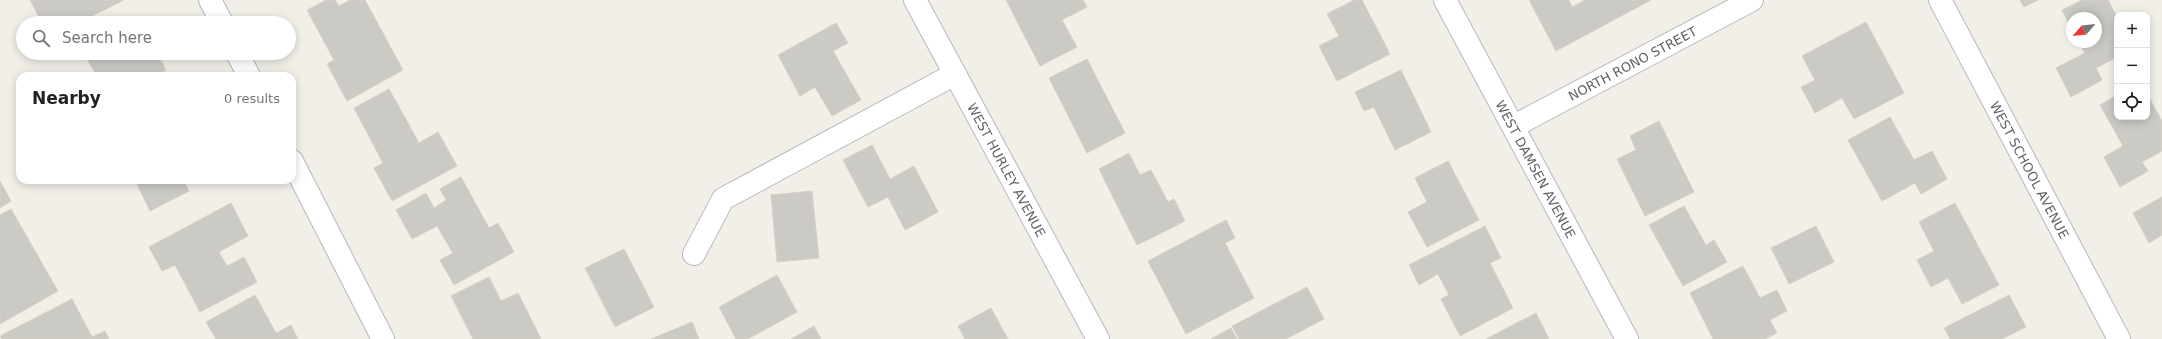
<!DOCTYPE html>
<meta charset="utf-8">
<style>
body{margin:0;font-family:"DejaVu Sans",sans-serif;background:#f6f6f6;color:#202124}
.controls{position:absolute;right:12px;top:12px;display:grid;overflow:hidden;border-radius:8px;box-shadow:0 2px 10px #0003}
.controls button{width:36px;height:36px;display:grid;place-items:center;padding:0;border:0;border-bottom:1px solid #e0e0e0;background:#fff;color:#202124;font:20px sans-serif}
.compass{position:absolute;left:2066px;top:12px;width:36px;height:36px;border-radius:50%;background:#fff;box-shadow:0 2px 10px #0003;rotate:242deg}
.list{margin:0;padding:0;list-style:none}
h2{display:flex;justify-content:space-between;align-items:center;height:52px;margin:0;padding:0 16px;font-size:17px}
h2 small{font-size:13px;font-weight:400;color:#757577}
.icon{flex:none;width:22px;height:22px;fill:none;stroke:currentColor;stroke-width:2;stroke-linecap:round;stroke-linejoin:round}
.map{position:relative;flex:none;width:2162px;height:339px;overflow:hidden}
.search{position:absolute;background:#fff;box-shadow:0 2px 10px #0003;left:16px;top:16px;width:280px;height:44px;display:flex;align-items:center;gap:10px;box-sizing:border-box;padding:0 14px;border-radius:22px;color:#757577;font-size:15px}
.panel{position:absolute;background:#fff;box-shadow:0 2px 10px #0003;left:16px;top:72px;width:280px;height:112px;border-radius:12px}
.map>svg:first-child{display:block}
.building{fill:#cccac5;stroke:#d6d1c6}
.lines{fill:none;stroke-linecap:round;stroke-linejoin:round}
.minor-casing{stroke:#b5b8bc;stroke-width:24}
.minor{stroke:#fff;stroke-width:22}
.labels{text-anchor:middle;stroke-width:3.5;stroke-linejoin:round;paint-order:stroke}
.street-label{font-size:13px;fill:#5f6368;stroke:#fff}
</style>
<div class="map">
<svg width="2162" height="339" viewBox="0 0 2162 339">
<rect width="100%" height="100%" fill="#f1efe8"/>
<!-- building -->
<g class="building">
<path d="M30 0H124L78 23H42Z"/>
<path d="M326 0H335L339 6 350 0H365L403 70 347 101 327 64 334 60 307 10Z"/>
<path d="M1006 0H1083L1087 7 1062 20 1077 47 1040 66Z"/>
<path d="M1354 0H1362L1390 54 1337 81 1319 46 1339 36 1327 14Z"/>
<path d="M1529 0H1569L1572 7 1585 0H1651L1556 51Z"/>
<path d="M2020 0H2038L2024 7Z"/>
<path d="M2082 0H2108L2117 17V57L2096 68 2102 80 2071 97 2056 68 2085 53 2079 42H2096V18H2072V29L2062 10Z"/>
<path d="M1866 22 1904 93 1854 119 1842 98 1815 113 1801 87 1815 80 1802 56Z"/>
<path d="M836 23 848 43 833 51 861 100 832 116 815 87 800 96 778 55Z"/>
<path d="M157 53 166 70 156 76H97L84 54Z"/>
<path d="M1087 59 1125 133 1087 153 1049 78Z"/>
<path d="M1401 70 1431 132 1395 150 1374 107 1364 111 1355 92Z"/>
<path d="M389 89 419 143 438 132 457 166 392 201 374 168 383 163 354 108Z"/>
<path d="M2147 94 2162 121V151L2142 162 2148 171 2120 187 2104 157 2123 146 2100 105 2117 95V117H2147Z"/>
<path d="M1890 117 1914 160 1932 151 1947 179 1921 194 1915 183 1882 201 1848 140Z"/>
<path d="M1659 121 1694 192 1645 216 1617 159 1636 150 1630 136Z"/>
<path d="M872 145 890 179 914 166 938 212 905 230 888 197 868 207 843 160Z"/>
<path d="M1129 153 1140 175 1151 170 1168 202 1174 199 1185 221 1137 245 1099 169Z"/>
<path d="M1448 161 1479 220 1427 247 1408 212 1427 202 1415 178Z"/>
<path d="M461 177 489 228 498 223 514 252 454 285 440 260 453 253 437 226 412 239 396 210 426 193 434 208 446 200 440 189Z"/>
<path d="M135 180H183L189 191 150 211Z"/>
<path d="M0 181 11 201 0 208Z"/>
<path d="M812 191 819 258 777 262 771 195Z"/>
<path d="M2162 197V235L2149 243 2133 213Z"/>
<path d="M231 203 248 236 219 252 227 266 244 257 257 282 200 312 175 265 162 271 149 247Z"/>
<path d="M1955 203 1999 285 1962 304 1948 278 1931 287 1917 260 1934 251 1919 222Z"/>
<path d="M1684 206 1706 245 1714 240 1727 262 1683 286 1649 225Z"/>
<path d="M11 209 58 291 0 324V215Z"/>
<path d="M1226 220 1235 238 1225 243 1254 298 1186 334 1148 261Z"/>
<path d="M1485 226 1501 258 1490 263 1513 308 1460 336 1441 299 1449 295 1438 274 1419 285 1409 265Z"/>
<path d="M1816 226 1834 262 1789 284 1771 248Z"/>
<path d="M624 249 654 307 615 327 585 268Z"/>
<path d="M1743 266 1760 298 1777 290 1787 311 1770 320 1777 333 1765 339H1713L1690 293Z"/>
<path d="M777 275 797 312 748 339H736L719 307Z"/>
<path d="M489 277 501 301 518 293 541 339H473L451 296Z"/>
<path d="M1307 287 1324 319 1286 339H1239L1232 326Z"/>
<path d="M255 295 276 333 291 325 298 339H216L206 322Z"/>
<path d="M2009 295 2026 327 2002 339H1950L1944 328Z"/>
<path d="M72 299 92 337 105 331 109 339H2L0 336Z"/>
<path d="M991 308 1008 339H965L958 326Z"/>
<path d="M1536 313 1549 339H1486Z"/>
<path d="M692 322 699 339H651Z"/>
<path d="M814 326 821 339H791Z"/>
<path d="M1231 328 1237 339H1211Z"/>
</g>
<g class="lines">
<defs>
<g id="minor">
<path d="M210 0 222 23"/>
<path id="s1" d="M915 0 1098 339"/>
<path id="s2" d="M1445 0 1627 339"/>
<path id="s3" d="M1940 0 2119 339"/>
<path d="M237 53 249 76"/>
<path id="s4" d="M1514 126 1752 0"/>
<path d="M292 161 383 339"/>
<path d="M694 254 723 199 955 74"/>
</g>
</defs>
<!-- minor casing -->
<use href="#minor" class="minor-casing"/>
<!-- minor -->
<use href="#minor" class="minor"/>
</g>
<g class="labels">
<!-- street labels -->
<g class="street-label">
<text dy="5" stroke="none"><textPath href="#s4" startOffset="134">NORTH RONO STREET</textPath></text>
<text dy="5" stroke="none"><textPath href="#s2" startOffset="192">WEST DAMSEN AVENUE</textPath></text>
<text dy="5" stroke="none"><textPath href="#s1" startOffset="193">WEST HURLEY AVENUE</textPath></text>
<text dy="5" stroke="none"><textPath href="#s3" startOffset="192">WEST SCHOOL AVENUE</textPath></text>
</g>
</g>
</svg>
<div class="controls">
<button>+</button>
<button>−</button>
<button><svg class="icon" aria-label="locate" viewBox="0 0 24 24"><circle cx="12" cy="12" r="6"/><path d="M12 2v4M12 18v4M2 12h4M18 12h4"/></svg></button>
</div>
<svg class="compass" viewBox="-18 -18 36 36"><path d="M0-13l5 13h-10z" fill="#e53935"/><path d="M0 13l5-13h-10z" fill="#757577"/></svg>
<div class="search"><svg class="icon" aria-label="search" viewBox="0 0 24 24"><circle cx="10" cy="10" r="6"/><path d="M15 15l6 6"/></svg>Search here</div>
<section class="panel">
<h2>Nearby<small>0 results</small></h2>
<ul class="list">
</ul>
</section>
</div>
